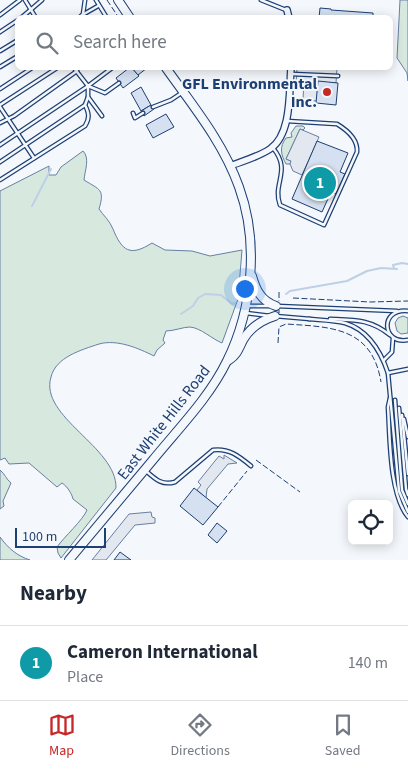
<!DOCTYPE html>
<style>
body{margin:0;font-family:"Source Sans 3",sans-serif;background:#f6f6f7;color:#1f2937}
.controls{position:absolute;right:15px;bottom:15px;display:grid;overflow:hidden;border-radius:8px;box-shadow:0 2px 12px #0003}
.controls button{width:45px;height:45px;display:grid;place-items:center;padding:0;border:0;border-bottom:1px solid #e0e1e3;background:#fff;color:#1f2937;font:25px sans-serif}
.scale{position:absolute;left:15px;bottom:12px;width:91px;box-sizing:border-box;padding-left:5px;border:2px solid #1d3f73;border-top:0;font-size:14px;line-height:18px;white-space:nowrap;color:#1d3f73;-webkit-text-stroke:4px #f4f7fb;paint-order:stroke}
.you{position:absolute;left:244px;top:288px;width:18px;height:18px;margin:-12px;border:4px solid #fff;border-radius:50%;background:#1a73e8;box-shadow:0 0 0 8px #1a73e833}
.badge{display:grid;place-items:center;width:32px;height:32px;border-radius:50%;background:#c62828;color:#fff;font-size:16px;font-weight:700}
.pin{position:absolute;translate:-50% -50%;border:2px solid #fff;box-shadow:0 1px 5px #0006}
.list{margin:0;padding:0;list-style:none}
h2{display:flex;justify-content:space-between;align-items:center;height:65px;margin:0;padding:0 20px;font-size:21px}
h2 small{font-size:16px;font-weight:400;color:#747a83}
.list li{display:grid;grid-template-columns:32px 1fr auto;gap:15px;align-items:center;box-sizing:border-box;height:75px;padding:0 20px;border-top:1px solid #e0e1e3}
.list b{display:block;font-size:19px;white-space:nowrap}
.list p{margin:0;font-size:16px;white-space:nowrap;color:#747a83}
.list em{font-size:16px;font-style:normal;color:#747a83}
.icon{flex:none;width:28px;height:28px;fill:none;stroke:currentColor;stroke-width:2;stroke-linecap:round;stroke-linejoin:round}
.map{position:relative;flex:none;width:408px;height:560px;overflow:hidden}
.search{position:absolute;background:#fff;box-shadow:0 2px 12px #0003;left:15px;right:15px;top:15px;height:55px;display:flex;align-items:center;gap:12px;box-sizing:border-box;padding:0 18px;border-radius:8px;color:#747a83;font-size:19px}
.sheet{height:140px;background:#fff}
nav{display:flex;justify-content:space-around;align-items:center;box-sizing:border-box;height:70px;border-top:1px solid #e0e1e3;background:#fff;font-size:14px;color:#747a83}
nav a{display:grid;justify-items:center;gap:2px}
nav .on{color:#c62828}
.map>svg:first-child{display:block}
.green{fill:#d7e8df;stroke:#687fa3}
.parking{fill:#e3e8f0;stroke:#687fa3}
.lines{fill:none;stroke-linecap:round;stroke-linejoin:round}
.stream{stroke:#bed0e5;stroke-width:2}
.building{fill:#d5e0f0;stroke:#1d3f73}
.lane-casing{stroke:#1d3f73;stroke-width:5}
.street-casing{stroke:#1d3f73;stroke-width:8}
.secondary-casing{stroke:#1d3f73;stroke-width:10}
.lane{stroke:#f4f7fb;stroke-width:2.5}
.street{stroke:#f4f7fb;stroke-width:5.5}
.secondary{stroke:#f4f7fb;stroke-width:8}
.fence{stroke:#1d3f73;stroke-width:1;stroke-dasharray:6 2.5;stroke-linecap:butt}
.poi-dot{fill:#c62828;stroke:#f4f7fb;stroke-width:2}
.labels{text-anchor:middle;stroke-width:4;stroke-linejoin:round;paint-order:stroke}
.poi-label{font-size:16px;font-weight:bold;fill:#1d3f73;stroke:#f4f7fb;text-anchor:end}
.street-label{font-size:16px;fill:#1d3f73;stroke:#f4f7fb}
</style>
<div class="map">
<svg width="408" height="560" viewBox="0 0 408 560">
<rect width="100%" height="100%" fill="#f4f7fb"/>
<!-- green -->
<g class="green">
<path d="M400 0H408V81L407 73 397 58Z"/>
<path d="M296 126H303L305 128 303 130 300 129 286 159 291 161 290 164H286C281 155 279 147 286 138L292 137 291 133Z"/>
<path d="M83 151C90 158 85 170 84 180 100 190 105 189 99 209 103 215 110 221 113 229 122 251 130 257 152 243L165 250 192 251 210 256 242 250 238 299 222 343C212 339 201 328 190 327 183 327 174 331 166 331L163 340 165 343 157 350 154 356C138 348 117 339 99 344 81 350 56 357 51 377 39 417 117 447 116 488L61 558 58 553 57 547C64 537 83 520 87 510L73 499C72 494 67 486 62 483L57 487 29 463 9 464 5 458 0 460V191L49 166V175H56L61 167Z"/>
<path d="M403 316 408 318V333L401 334 397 331 395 323 398 318Z"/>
<path d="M0 470C5 474 6 479 11 483L3 501 4 506 0 509Z"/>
<path d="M0 537C8 548 17 556 30 560H0Z"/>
</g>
<!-- parking -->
<g class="parking">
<path d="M297 68 304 69 307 68H337L336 83 318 82 317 101 303 100 304 80 298 81 296 84Z"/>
<path d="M300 129 319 137 302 175 293 171 290 164 291 161 286 159Z"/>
<path d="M224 455 237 463 228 464 207 489 206 498 197 490 201 485 198 482 219 456 224 459Z"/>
<path d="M151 512 152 517 155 518V523L135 525 106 560H92L129 514Z"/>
</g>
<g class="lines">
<!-- stream -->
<g class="stream">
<path d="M32 206 51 169"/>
<path d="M394 268 393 265 402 263 408 264"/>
<path d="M286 294 290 291 347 281 367 271 381 268 397 269"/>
<path d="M181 314 193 306 198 298 205 294 221 295 232 304 235 303"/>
</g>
</g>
<!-- building -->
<g class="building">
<path d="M320 8 331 9V10L373 13V18H319Z"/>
<path d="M129 68H132L139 76 123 88 116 78Z"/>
<path d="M132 68H147L138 75Z"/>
<path d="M318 81 338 83 336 105 316 103Z"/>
<path d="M141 87 151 105 141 111 131 93Z"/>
<path d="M151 105 154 109 144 116 141 111Z"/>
<path d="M166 114 174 127 153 138 146 125Z"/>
<path d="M317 141 348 153 340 172 345 174 336 194 331 192 322 212 292 199Z"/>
<path d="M194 488 218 507 203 525 180 506Z"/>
<path d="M217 523 227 531 217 543 208 535Z"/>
<path d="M120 552 131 560H114Z"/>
</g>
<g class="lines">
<defs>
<g id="lane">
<path d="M25 0 36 18"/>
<path d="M96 0 107 18"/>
<path d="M261 0 286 10"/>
<path d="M84 14 98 6"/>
<path d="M0 15 20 0"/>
<path d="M21 18 42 0"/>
<path d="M79 18 83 14 85 0"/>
<path d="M0 32 18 20"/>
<path d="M0 51 18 40"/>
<path d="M0 67 18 56"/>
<path d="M74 68 88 86 112 68"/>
<path d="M292 74 338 76"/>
<path d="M88 86 105 93 119 83"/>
<path d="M0 89 32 68"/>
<path d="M88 97 102 116"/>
<path d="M0 105 57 68"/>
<path d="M0 107 34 158"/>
<path d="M153 107 171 100 183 92"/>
<path d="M133 113 135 118 143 113"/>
<path d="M0 123 14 116 77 71"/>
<path d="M0 145 88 86"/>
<path d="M273 148C292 171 272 183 280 205L324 225 357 152C358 140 347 130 337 124L287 121"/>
<path d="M0 162 85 105 88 97V86"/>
<path d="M0 180 85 126C90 118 89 113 85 105"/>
<path d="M247 306H269"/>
<path d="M277 306 397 311"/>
<path d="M408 311C379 308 382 345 408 340"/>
<path d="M246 313 270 316"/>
<path d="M275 316 310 319"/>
<path d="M309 319C321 320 334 320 345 323 368 330 381 352 388 373L399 491 408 512"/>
<path d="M330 319C355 320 370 319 390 335"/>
<path d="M384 360 392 352 393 338"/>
<path d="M388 373 408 369"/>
<path d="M390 398 388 407C390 437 389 494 408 517"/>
<path d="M395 400 402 490 408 504"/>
<path d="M399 408 406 489 408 495"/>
<path d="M402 415 408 474"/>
<path d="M404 419 408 437"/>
<path d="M145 470C155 479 162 486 175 482L213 450C229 448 239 456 251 466"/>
</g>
<g id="street">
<path d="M287 10 289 18"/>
<path d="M230 166C243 161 258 157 270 149 292 134 289 92 291 68"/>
</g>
<g id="secondary">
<path d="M118 0 130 18"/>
<path d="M252 276C256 290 261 301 276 306"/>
<path d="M229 360C237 355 239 348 243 340 250 328 262 320 275 316"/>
<path d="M69 560C97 527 124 494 152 461 178 429 209 398 227 361 253 308 259 242 239 187 223 142 193 106 166 68"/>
</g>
</defs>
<!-- lane casing -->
<use href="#lane" class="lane-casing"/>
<!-- street casing -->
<use href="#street" class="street-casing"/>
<!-- secondary casing -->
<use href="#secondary" class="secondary-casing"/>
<!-- lane -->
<use href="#lane" class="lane"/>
<!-- street -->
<use href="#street" class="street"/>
<!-- secondary -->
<use href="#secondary" class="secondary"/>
<!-- fence -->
<g class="fence">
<path d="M107 0 119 18"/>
<path d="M279 292V301"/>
<path d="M293 298 370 302 408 301"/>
<path d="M279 313V310"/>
<path d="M278 343 279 327 286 324C331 327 372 327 381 382"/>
<path d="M256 460 300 492"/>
<path d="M218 507 247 471"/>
</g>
</g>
<!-- markers -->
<circle class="poi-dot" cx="327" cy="92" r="5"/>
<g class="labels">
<!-- poi labels -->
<g class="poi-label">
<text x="317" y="89">GFL Environmental<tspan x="317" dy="18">Inc.</tspan></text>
</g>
<!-- street labels -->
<g class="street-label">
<text transform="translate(163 422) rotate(-52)" y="6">East White Hills Road</text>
</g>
</g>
</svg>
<div class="controls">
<button><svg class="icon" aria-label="locate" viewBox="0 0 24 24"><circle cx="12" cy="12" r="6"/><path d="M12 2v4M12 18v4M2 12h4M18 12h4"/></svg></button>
</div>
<div class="scale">100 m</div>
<div class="you"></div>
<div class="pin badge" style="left:320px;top:183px;background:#0f9aa8">1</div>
<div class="search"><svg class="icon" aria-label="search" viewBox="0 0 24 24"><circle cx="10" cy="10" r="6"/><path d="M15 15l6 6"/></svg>Search here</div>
</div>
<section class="sheet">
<h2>Nearby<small></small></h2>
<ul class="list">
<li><span class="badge" style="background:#0f9aa8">1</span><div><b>Cameron International</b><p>Place</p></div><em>140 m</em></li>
</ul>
</section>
<nav>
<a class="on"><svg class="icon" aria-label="map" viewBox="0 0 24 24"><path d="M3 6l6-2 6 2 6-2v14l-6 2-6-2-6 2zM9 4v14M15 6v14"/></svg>Map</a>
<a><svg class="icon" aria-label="directions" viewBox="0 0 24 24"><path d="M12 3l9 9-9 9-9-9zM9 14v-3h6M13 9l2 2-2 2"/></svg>Directions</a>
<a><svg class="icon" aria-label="saved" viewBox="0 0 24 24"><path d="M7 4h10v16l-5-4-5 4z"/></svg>Saved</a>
</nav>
